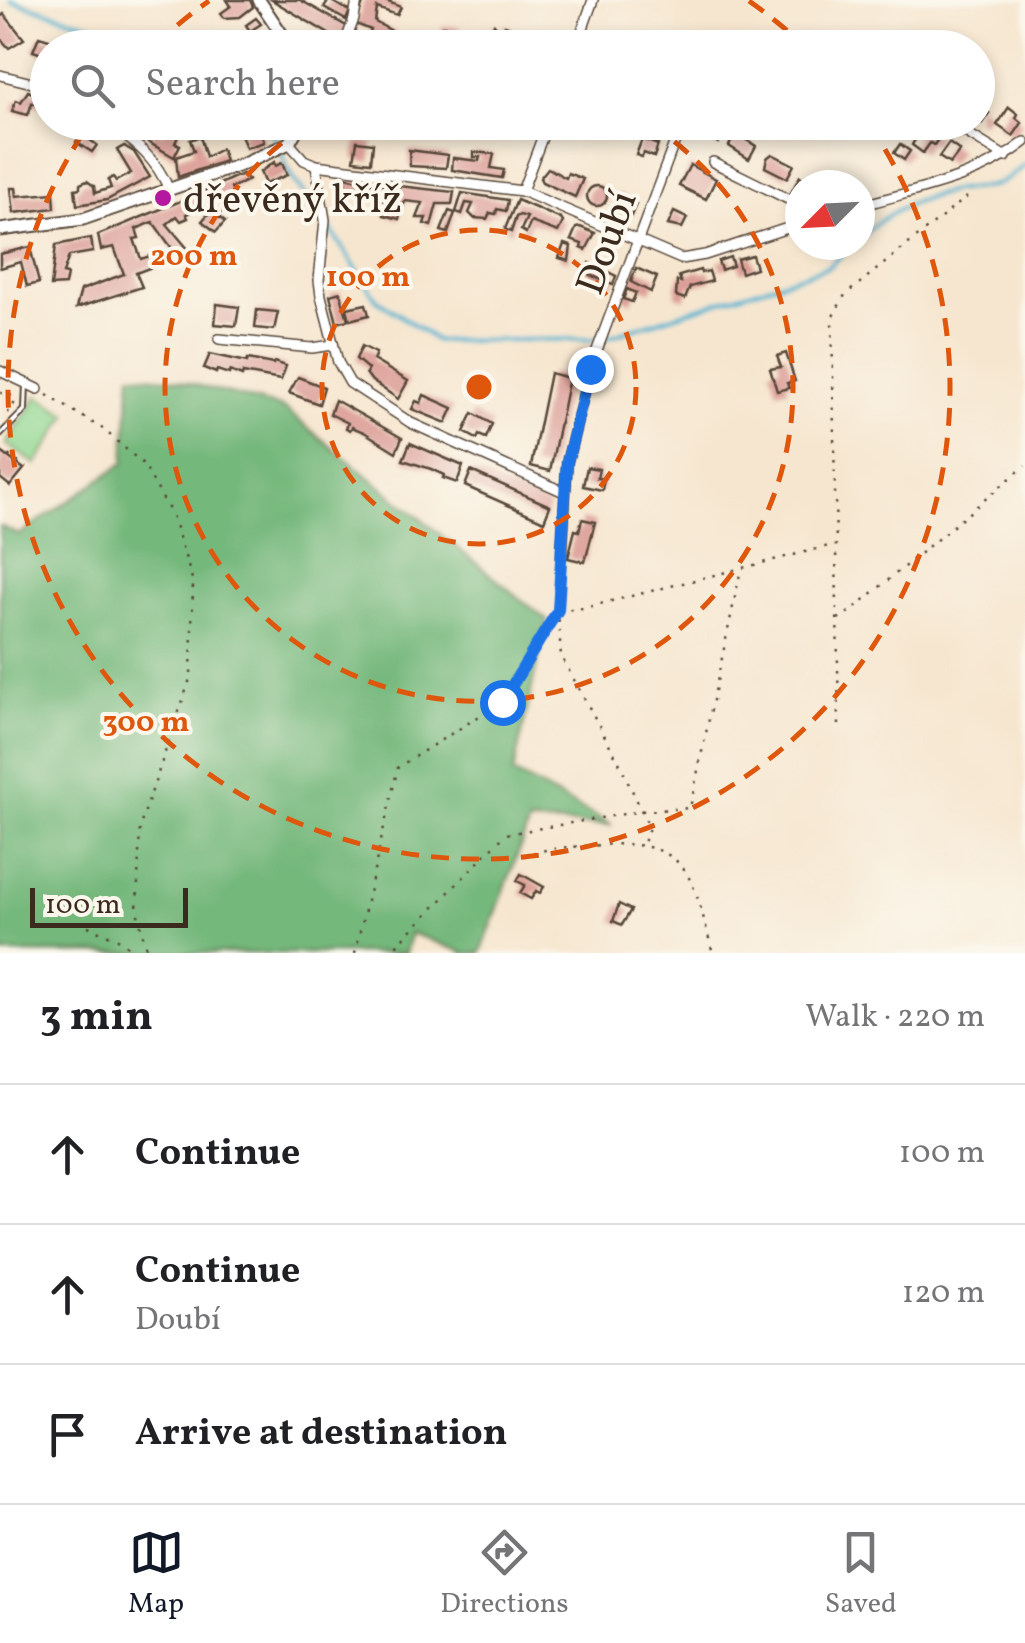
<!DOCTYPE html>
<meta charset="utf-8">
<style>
body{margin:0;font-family:Vollkorn,serif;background:#f6f6f6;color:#202124}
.compass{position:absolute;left:785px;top:170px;width:90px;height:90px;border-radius:50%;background:#fff;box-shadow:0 5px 15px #0003;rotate:246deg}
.scale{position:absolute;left:30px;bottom:25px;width:158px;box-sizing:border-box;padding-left:10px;border:5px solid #3b2a1e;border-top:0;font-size:28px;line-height:35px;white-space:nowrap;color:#3b2a1e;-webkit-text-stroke:8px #fbf7ec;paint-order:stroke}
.stop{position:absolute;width:30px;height:30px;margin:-22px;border:8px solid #1a73e8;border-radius:50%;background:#fff}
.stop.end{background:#1a73e8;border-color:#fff;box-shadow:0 2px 10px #0008}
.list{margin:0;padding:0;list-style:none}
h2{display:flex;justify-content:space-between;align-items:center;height:130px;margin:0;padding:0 40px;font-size:42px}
h2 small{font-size:32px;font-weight:400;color:#757577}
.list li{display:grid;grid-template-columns:65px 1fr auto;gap:30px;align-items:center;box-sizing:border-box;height:140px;padding:0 40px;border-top:2px solid #e0e0e0}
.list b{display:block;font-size:38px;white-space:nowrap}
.list p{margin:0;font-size:32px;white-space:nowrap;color:#757577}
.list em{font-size:32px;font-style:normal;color:#757577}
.icon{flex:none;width:55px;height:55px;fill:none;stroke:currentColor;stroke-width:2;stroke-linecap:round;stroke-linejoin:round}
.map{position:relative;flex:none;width:1025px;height:953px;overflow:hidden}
.search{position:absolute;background:#fff;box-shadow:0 5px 15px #0003;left:30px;right:30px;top:30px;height:110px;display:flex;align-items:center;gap:25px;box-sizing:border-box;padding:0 35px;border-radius:55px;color:#757577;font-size:38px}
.sheet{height:550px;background:#fff}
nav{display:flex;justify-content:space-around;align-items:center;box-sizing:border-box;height:140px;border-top:2px solid #e0e0e0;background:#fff;font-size:28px;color:#757577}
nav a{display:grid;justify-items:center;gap:5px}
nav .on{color:#111827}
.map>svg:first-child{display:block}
.green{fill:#92d892;stroke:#668158;stroke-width:2.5}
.forest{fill:#75b87c;stroke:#58714d;stroke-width:2.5}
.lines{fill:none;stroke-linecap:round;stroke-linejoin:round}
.stream{stroke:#54b4d2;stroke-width:4}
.building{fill:#dc9f97}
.lane-casing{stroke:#574639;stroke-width:8}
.street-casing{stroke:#574639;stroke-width:12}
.secondary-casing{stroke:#574639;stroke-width:15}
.path{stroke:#574639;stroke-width:2.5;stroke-dasharray:2.5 8;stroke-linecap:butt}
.lane{stroke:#fff;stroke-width:4}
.street{stroke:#fff;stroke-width:9}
.secondary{stroke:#fff;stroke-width:11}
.route{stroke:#1a73e8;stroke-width:12}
.ring{fill:none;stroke:#df570d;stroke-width:5;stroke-dasharray:18 12}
.poi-dot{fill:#b5179e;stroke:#fbf7ec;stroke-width:4}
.labels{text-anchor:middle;stroke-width:8;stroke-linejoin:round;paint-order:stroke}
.poi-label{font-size:40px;fill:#3b2a1e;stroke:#fbf7ec;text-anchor:start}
.street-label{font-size:40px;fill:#3b2a1e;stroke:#fbf7ec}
.centre{fill:#df570d;stroke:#fbf7ec;stroke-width:5}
.ring-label{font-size:30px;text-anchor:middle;font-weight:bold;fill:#df570d;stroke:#fbf7ec;stroke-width:8;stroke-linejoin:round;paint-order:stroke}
</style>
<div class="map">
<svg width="1025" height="953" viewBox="0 0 1025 953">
<rect width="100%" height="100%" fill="#fbf7ec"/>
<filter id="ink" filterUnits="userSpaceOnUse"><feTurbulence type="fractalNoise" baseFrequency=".01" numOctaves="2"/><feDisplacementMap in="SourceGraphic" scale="20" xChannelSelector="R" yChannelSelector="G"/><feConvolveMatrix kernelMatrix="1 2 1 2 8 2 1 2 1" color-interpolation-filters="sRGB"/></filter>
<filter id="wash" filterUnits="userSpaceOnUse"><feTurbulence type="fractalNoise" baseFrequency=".0048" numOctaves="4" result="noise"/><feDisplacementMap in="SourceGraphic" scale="40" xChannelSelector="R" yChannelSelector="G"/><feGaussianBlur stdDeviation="2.25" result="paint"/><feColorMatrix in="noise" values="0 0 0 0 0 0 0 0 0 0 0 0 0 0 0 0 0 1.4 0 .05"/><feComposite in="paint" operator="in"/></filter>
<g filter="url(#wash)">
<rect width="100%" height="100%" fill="#f6e6cf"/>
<!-- green -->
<path class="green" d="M38 396 68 415 36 464 6 444Z"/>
<!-- forest -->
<path class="forest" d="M131 374 174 379 283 408 547 620 513 773 612 825 529 823 481 953H465L411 933 405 953H0V526L19 535 124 463Z"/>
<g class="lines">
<!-- stream -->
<g class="stream">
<path d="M10 0 98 27 142 48"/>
<path d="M258 122 275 138 292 179 319 211"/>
<path d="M327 224 376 299 437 341 601 339 828 267 852 245"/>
<path d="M860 238C885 214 910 201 944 193 986 182 986 198 1025 165"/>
</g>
</g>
<g id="blocks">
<!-- building -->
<g class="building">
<path d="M227 0H250L253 7 240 17 224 18 221 13 231 6Z"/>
<path d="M272 0H300L348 27 339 40Z"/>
<path d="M329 0 350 11 346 20 324 8Z"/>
<path d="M364 0H383L401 7 397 15 377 8 375 22 396 33 393 40 430 42V48H378L369 43 367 48H354L359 36 367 39 371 30 356 24Z"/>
<path d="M4 14 24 39 9 48 0 38V17Z"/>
<path d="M256 18 261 24 250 31 246 25Z"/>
<path d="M494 24 502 33 505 25 511 27 508 35 514 37 516 32 520 34 518 39 525 42 527 36 532 38 530 43 536 46 538 41 543 42 540 48H493L484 44Z"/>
<path d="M442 26 460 27 459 38 441 37Z"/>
<path d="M39 36 56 41 54 48H48V56L33 51Z"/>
<path d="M28 91 48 99 46 109 32 103 28 115 12 111 16 100 21 102Z"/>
<path d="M978 105 989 113 982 123 978 120Z"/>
<path d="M1009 107 1018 114 1016 118 1022 123 1013 136 997 125Z"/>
<path d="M69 122H87L95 128 90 140 97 145 92 152 76 142 82 132Z"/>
<path d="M118 122H145L138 136Z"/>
<path d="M703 122H718L724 128 718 143 699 131Z"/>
<path d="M919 124 939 138 934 145 930 143 923 153 912 145 917 136 913 133Z"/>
<path d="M167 127 180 132 175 143 180 145 174 157 148 142 154 129 164 134Z"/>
<path d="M259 128 264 142 246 148 240 132Z"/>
<path d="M735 133 756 146 749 159 729 146Z"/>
<path d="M200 136 206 157 221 149 225 161 178 177 176 157 194 151 190 140Z"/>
<path d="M642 139 658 145 654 157 644 153 642 157 636 155Z"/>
<path d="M357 141 373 143 371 162 354 160Z"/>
<path d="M949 143 960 151 950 164 939 157Z"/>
<path d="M900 144 910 151 904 160 894 153Z"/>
<path d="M124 146 134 152 150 177 107 200 77 205 75 189 80 188V184L87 181 94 186 95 193 111 188 108 180 113 177 116 181 131 173 117 150Z"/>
<path d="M409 150 448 155 446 168 410 166Z"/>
<path d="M474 152 494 154 491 168 504 170 502 178 452 170 453 158 479 161 480 157H474Z"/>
<path d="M772 154 794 165 787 178 765 167 767 158Z"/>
<path d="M274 162 275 166 282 163 287 175 265 184 260 172Z"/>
<path d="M690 165 716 179 706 199 679 186Z"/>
<path d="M548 168 566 178 568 173 583 179 575 197 542 182 540 178Z"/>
<path d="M242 174 249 180 231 188 234 194 225 198 219 195 208 200 204 191Z"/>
<path d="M800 176 810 185H800V197L791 193Z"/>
<path d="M346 177 371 183 454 192 452 204H437L431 226 424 224 426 218H417L423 203 405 201 399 219 392 217 384 215 386 207 394 209 397 200H375L376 197 344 190Z"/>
<circle cx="597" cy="196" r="10"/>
<path d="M11 188H16L17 196 54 193 55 208 14 213Z"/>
<path d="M462 193 508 200 506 211 497 209 496 214 490 213 487 219 474 218 469 213 473 204 466 203 462 214 456 212Z"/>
<path d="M620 193 636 204 631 216 613 209Z"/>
<path d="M195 195 204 206 186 214 188 218 181 221 177 216 167 224 188 249 179 258 153 222 136 229 139 238 134 239 141 259 153 255 157 265 136 273 142 287 76 308 81 290 124 274 114 247 101 250 98 235Z"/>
<path d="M517 200 561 219 563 222 558 232 531 222 526 233 521 230 527 217 520 215 516 217 511 232 505 229Z"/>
<path d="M211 211 225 222 216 232 202 221Z"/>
<path d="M449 211 455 213 448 233 441 231Z"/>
<path d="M674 212 687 218 682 228 668 225Z"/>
<path d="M580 227 595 233 586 250 581 248 582 244 571 240 576 228Z"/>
<path d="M91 238 93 252 69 256 63 273 67 274 65 285 51 286 56 245Z"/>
<path d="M564 244 571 246 569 261 559 258Z"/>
<path d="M30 247 39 283 27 286 21 262 0 268V254Z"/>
<path d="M752 255 756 268 741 273 737 259Z"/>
<path d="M730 257 733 266 721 270 718 261Z"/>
<path d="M590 263 616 276 613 285 586 273Z"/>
<path d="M636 268 657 277 651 292 631 282Z"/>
<path d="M700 270 701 273 709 271 712 281 690 287 685 299 676 296 677 281 681 282 679 276Z"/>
<path d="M627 289 636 293 632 302 623 299Z"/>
<path d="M340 292 348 320 337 323 330 295Z"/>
<path d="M217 304 239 307 236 326 215 324Z"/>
<path d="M366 304 369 315 350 320 347 308Z"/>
<path d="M257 310 278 312 274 330 255 328Z"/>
<path d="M362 346 376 353 373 360 408 381 398 399 372 381 366 373 368 369 356 359Z"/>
<path d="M786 353 795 381 787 383 789 388 777 391 770 369 781 367 777 356Z"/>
<path d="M210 354 247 362 248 359 273 364 274 362 286 366 281 380 243 373 242 376 230 371 229 374 217 370 216 373 204 368Z"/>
<path d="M550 373 569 378 550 471 531 466Z"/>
<path d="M298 377 324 387 319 404 289 393Z"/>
<path d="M424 395 453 408 446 423 412 409 416 401 421 403Z"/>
<path d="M335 400 402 438 396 452 364 432 352 427 350 430 346 428 348 423 330 414Z"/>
<path d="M473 413 492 424 486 438 479 435 477 439 464 432Z"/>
<path d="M410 443 463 466 457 483 443 478 444 475 431 469 403 460Z"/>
<path d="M0 451 24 469 10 486 0 478Z"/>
<path d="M587 467 599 469 597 478 604 479 602 490 583 486Z"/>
<path d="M471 471 550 506 544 521 465 486Z"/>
<path d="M582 519 595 522 585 562 568 558 575 530 579 531Z"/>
<path d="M521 874 544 887 540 893 536 891 531 899 520 893 525 885 517 881Z"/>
<path d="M619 904 631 910 622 925 613 921Z"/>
</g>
</g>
</g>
<g filter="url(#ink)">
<use href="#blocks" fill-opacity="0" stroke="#574639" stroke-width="2.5"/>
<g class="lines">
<defs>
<path id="lane" d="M0 435 25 410 26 383"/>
<g id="street">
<path d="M343 48 354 19 357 0"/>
<path d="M576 48 593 0"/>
<path d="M0 75 48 87"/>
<path d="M106 122C134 142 156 157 169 190"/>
<path d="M949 122 1006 157"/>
<path d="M289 143 304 160 316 165 522 191 681 259 705 255 800 224"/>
<path d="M713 162 800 205"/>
<path d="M316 165 325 220 319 280 321 296 338 362 350 383 411 423 564 492"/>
<path d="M522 191 548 122"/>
<path d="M860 206C917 189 977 180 1025 142"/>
<path d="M219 339 312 348 333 345"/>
<path d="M0 371 38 389"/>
<path d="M562 555 567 462 590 369 679 130"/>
</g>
<g id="secondary">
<path d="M259 0 291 48"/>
<path d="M0 230 83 219 246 163 289 143 301 122"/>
</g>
</defs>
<!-- lane casing -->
<use href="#lane" class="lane-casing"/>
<!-- street casing -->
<use href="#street" class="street-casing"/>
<!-- secondary casing -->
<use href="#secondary" class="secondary-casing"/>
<!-- path -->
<g class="path">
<path d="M0 393H9L15 402 10 412H0"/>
<path d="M47 395 103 429 143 464 172 515 193 582 191 676 140 826 137 910 147 953"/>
<path d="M0 449 26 468"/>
<path d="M561 567 558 611 561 656 619 762 649 827 644 843"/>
<path d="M559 610 584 608 833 545"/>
<path d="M838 619 851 611 1025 466"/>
<path d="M839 725 832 318 845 295 967 197"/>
<path d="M523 856C548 847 574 847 601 845 691 838 692 878 713 953"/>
<path d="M88 926 122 941 134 953"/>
<path d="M355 953 398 767 502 702 558 611"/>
<path d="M389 953 506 834 642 811 690 808 741 569"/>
</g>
<!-- lane -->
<use href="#lane" class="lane"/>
<!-- street -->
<use href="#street" class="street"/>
<!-- secondary -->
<use href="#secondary" class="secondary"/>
</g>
</g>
<g class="lines" filter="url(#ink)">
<!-- route -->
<path class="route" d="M502 702 558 610 567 462 590 369"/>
</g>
<!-- distance rings -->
<g class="ring">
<circle cx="479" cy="387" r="157"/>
<path d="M650 124A314 314 0 1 1 308 124"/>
<path d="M155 45A471 471 0 0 1 209 1M749 1A471 471 0 0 1 803 45M869 124A471 471 0 1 1 89 124"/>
</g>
<!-- markers -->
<circle class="poi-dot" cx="163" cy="198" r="10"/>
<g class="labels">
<!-- poi labels -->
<g class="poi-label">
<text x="183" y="212">dřevěný kříž</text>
</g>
<!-- street labels -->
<g class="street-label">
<text transform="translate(605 242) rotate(-70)" y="14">Doubí</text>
</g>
</g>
<circle cx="479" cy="387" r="15" class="centre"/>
<g class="ring-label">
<text x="194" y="265">200 m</text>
<text x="368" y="286">100 m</text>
<text x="146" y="731">300 m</text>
</g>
</svg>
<svg class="compass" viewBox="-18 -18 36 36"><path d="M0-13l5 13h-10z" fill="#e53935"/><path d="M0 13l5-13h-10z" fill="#757577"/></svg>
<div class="scale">100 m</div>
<div class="stop" style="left:502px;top:702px"></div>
<div class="stop end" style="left:590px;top:369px"></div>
<div class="search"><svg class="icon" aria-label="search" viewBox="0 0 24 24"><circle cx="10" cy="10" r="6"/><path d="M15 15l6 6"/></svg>Search here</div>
</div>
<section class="sheet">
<h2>3 min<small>Walk · 220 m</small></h2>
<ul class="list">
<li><svg class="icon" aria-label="ahead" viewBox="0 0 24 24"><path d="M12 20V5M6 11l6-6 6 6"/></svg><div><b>Continue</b></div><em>100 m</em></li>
<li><svg class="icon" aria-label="ahead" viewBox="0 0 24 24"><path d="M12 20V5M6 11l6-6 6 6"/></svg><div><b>Continue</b><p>Doubí</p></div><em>120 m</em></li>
<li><svg class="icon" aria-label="arrive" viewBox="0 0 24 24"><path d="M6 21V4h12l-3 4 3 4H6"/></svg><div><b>Arrive at destination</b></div></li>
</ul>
</section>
<nav>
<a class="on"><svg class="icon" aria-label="map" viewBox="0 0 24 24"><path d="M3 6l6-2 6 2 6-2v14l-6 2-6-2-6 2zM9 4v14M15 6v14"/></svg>Map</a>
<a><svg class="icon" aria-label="directions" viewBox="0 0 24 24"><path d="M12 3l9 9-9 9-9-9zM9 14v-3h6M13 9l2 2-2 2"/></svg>Directions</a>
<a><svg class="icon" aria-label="saved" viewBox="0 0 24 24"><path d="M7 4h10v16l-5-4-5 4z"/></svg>Saved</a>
</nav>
